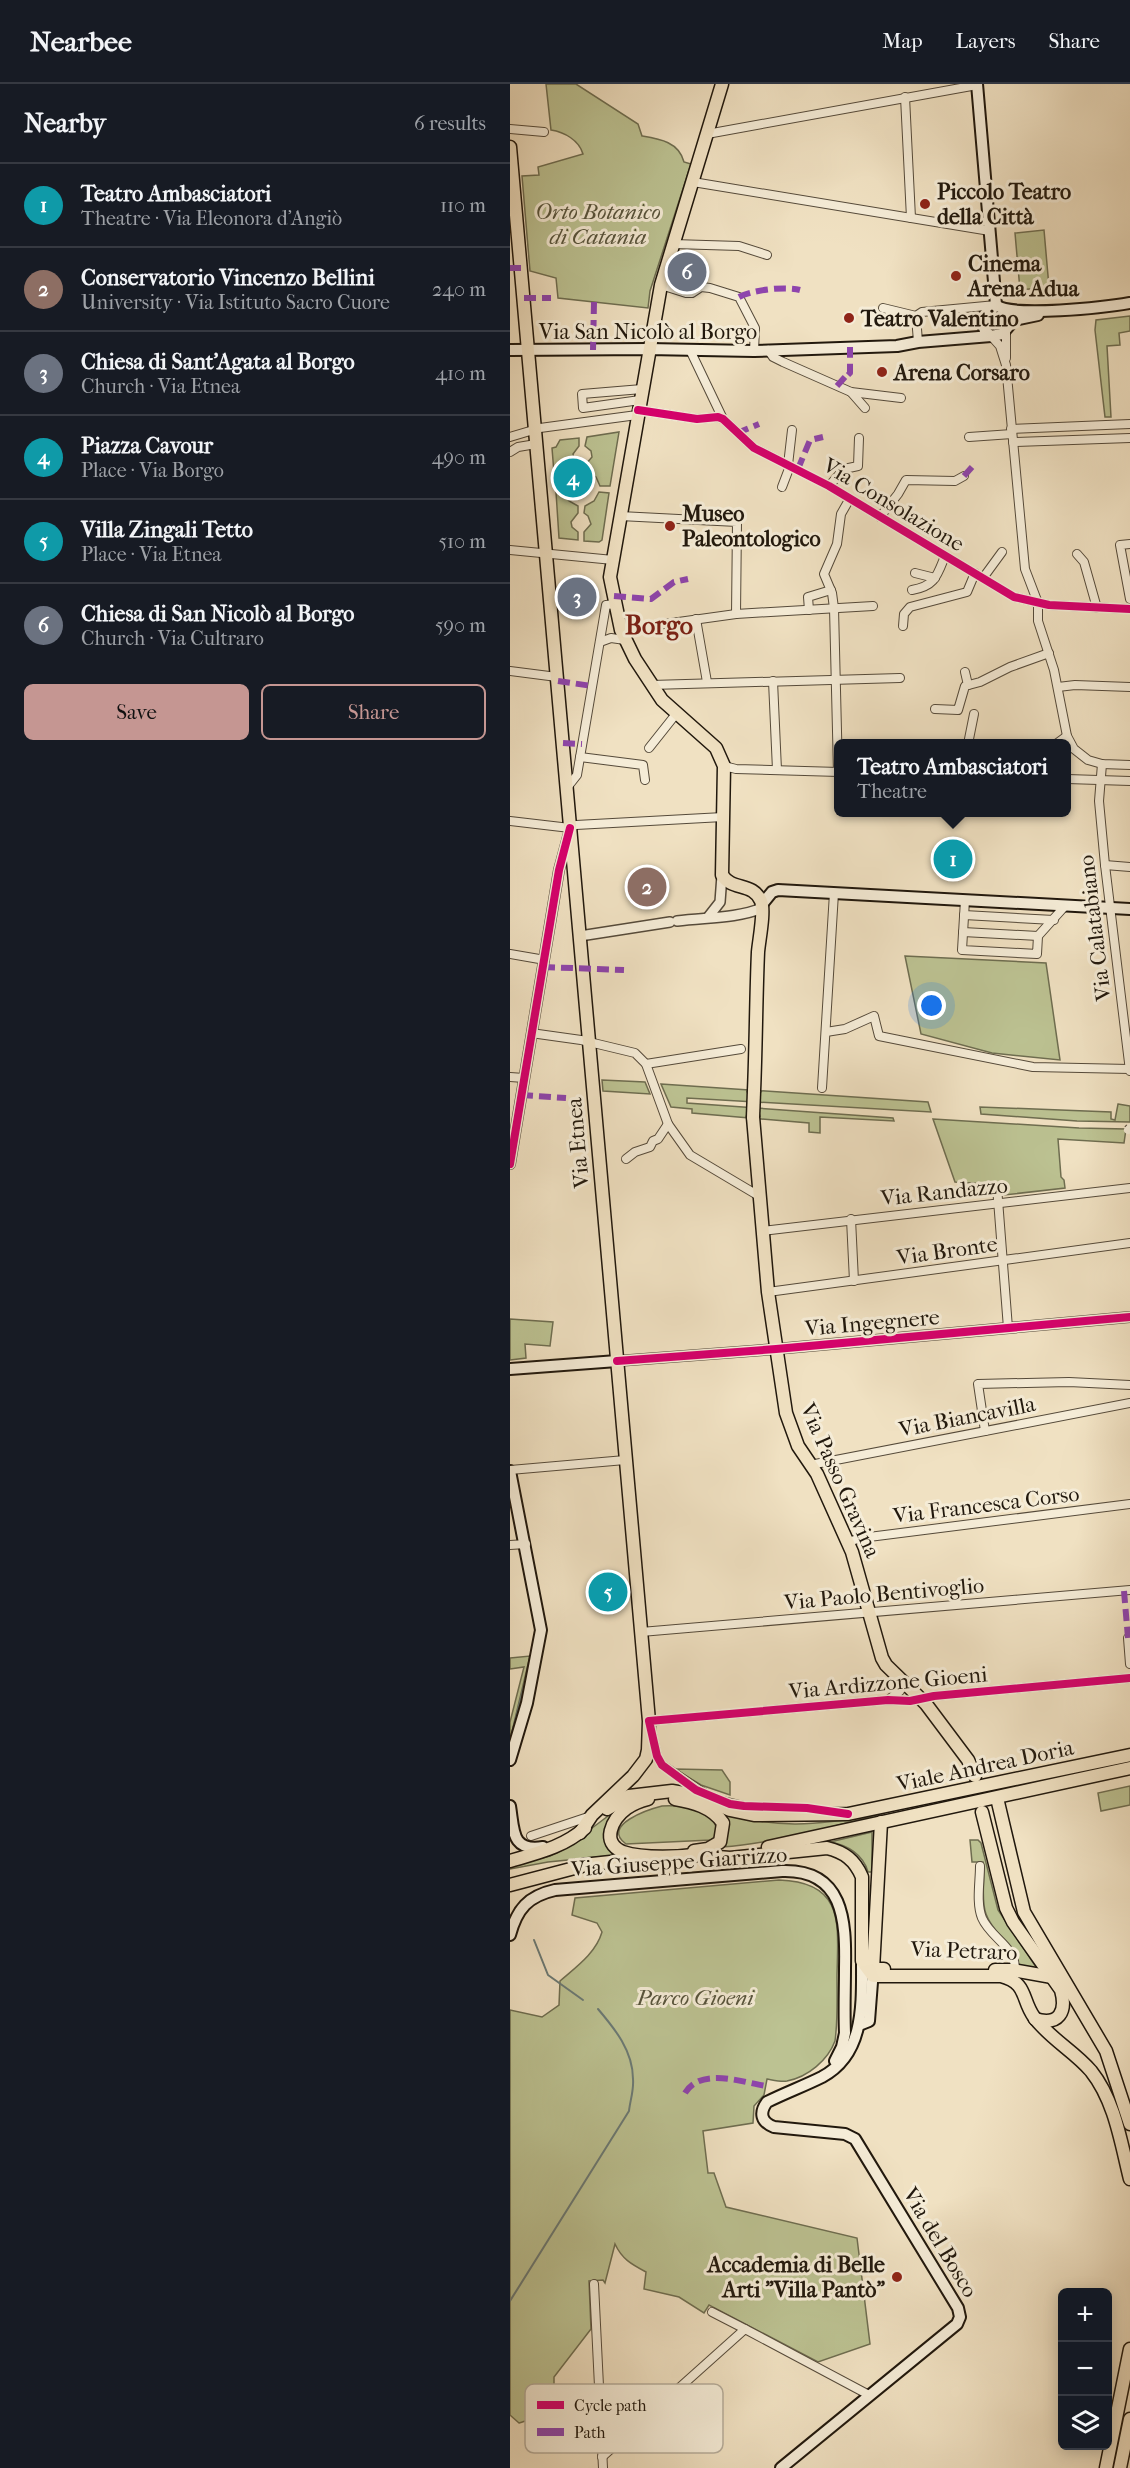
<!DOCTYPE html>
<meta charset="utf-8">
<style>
body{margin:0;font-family:"IM FELL French Canon",serif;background:#20242c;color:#f1f3f6}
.controls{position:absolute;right:18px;bottom:18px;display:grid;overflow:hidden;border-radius:9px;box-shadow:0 3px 15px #0003}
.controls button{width:54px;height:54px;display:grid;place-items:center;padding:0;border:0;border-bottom:2px solid #363941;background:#171b24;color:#f1f3f6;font:30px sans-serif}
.you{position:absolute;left:422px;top:922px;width:21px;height:21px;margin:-15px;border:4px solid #fff;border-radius:50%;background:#1a73e8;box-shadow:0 0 0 9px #1a73e833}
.badge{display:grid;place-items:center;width:39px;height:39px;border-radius:50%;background:#c59692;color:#fff;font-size:20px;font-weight:700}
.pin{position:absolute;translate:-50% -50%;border:3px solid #fff;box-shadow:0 2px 6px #0006}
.popup{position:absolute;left:324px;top:655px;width:237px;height:78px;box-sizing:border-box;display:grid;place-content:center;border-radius:9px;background:#171b24;filter:drop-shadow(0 2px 4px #0005);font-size:20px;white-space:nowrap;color:#9ea1a6}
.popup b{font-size:22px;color:#f1f3f6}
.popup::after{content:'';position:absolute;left:50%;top:100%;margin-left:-12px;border:12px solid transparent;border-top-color:#171b24}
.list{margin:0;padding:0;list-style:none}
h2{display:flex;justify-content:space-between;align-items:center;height:78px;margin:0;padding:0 24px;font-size:26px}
h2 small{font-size:20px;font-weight:400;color:#9ea1a6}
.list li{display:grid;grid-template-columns:39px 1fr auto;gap:18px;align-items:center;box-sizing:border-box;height:84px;padding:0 24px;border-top:2px solid #363941}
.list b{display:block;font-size:22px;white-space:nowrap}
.list p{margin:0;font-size:20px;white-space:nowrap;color:#9ea1a6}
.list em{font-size:20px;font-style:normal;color:#9ea1a6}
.actions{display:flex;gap:12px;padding:18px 24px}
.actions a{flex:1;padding:14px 0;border:2px solid #c59692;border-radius:9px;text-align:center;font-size:21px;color:#c59692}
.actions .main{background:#c59692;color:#111}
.icon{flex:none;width:33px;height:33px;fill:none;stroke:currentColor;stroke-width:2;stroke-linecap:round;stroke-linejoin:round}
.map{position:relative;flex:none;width:620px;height:2384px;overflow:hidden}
header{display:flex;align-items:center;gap:36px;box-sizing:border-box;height:84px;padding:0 30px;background:#171b24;border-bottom:2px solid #363941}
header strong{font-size:28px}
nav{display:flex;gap:33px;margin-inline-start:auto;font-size:21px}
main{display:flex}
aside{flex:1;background:#171b24}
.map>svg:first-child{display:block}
.green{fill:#bcc292;stroke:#6e6d50;stroke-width:1.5}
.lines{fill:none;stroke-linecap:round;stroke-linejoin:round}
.stream{stroke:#6b7a75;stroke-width:2}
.minor-casing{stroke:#554a3a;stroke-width:10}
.tertiary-casing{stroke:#554a3a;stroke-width:12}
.secondary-casing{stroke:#21180d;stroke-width:14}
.primary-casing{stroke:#21180d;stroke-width:15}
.minor{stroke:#f5ecd7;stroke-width:8}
.tertiary{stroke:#f5ecd7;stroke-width:9}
.secondary{stroke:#f5ecd7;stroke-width:10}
.primary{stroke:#f0e1c2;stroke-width:12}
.minor-bridge-casing{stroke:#554a3a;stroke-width:10;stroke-linecap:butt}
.primary-bridge-casing{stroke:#21180d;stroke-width:15;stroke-linecap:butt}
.minor-bridge{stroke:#f5ecd7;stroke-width:8}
.primary-bridge{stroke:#f0e1c2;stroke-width:12}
.quiet{stroke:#8e44ad;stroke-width:6;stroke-dasharray:12 6;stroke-linecap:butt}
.cycleway-casing{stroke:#f5ecd7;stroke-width:11}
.cycleway{stroke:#d6006c;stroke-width:8}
.poi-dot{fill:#8f2418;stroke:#f5ecd7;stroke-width:2}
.labels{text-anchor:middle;stroke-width:6;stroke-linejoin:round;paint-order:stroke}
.poi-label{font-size:22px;font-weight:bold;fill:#21180d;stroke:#f5ecd7;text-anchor:start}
.park-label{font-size:22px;font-style:italic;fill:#57543c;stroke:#f5ecd7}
.street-label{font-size:22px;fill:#21180d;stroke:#f5ecd7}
.quarter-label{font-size:26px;font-weight:bold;fill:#7a1f14;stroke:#f5ecd7}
.key{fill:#f5ecd7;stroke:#b5ac9a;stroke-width:1.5}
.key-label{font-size:16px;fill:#21180d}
</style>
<header>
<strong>Nearbee</strong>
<nav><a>Map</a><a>Layers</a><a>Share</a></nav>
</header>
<main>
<aside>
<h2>Nearby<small>6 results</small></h2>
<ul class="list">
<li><span class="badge" style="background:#0f9aa8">1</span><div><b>Teatro Ambasciatori</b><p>Theatre · Via Eleonora d'Angiò</p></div><em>110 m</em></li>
<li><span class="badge" style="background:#8d6e63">2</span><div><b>Conservatorio Vincenzo Bellini</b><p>University · Via Istituto Sacro Cuore</p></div><em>240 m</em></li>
<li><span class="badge" style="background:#6b7280">3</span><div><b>Chiesa di Sant'Agata al Borgo</b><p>Church · Via Etnea</p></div><em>410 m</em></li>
<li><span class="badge" style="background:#0f9aa8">4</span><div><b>Piazza Cavour</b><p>Place · Via Borgo</p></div><em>490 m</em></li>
<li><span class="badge" style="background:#0f9aa8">5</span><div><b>Villa Zingali Tetto</b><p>Place · Via Etnea</p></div><em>510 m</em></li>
<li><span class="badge" style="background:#6b7280">6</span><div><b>Chiesa di San Nicolò al Borgo</b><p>Church · Via Cultraro</p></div><em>590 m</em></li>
</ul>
<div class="actions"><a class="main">Save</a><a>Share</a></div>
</aside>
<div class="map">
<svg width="620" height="2384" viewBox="0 0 620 2384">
<rect width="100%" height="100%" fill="#f0e1c2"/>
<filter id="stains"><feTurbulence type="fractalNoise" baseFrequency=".00333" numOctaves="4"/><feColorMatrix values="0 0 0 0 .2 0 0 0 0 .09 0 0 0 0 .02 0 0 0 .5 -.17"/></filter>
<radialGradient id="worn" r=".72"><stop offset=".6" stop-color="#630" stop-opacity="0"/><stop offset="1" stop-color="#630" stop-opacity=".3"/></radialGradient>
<!-- green -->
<g class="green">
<path d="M36 0H66L128 40 132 52C150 55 169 58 174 78L181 80 140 207 138 224 48 214 46 194 20 187 12 92 29 91 28 83 73 70C69 56 54 48 41 46Z"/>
<path d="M534 146 539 203 510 206 505 149Z"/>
<path d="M620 232V247L609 249 610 261 597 262 601 333H595L585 246 586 236Z"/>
<path d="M109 348 100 402H90L86 393 75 387 76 380 82 373 81 367 75 362 77 353Z"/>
<path d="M69 354V362L63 370 64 375 69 380 68 387 59 392 54 401H45L42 364 46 363 50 356Z"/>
<path d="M46 408H54L59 417 68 422V429L61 438 62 443 68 448V456L49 454Z"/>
<path d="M89 408 99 409 92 456 89 458 74 457V448L81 440 78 432 74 429 75 422 84 417Z"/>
<path d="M395 872 536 879 550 976 482 969 411 950Z"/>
<path d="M92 996 135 998 140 1010 93 1007Z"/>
<path d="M151 1000 418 1018 421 1028 177 1014V1019L383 1034 384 1037 310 1033V1049L299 1048V1039L182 1029V1025L161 1023Z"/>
<path d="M608 1020 620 1022V1038L567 1037 471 1030 470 1023 601 1028V1035L605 1036Z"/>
<path d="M423 1035 569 1044 616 1045 614 1059 548 1055 551 1093 554 1096 555 1104 494 1111 492 1101 445 1098Z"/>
<path d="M0 1235 43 1238 40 1262 15 1260 16 1274 0 1276Z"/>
<path d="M20 1572 0 1656V1638L14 1583 0 1585V1574Z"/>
<path d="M165 1685 212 1686 220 1698V1711L191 1701Z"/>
<path d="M620 1702V1721L591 1727 588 1709Z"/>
<path d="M152 1722C172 1721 208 1724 207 1751L201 1756 116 1760C90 1741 140 1725 152 1722Z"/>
<path d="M110 1723 101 1735 107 1771 38 1778 0 1785V1782L40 1772 54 1765Z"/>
<path d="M207 1724C255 1748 316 1740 367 1731 316 1744 265 1759 212 1763Z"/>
<path d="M362 1748V1788H358C353 1770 337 1761 320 1758Z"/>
<path d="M460 1756H468L471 1759 488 1826 528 1886 508 1881C504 1860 483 1850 476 1830 470 1813 476 1795 473 1778H462Z"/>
<path d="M269 1796C335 1798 328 1840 327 1892 327 1913 328 1936 325 1957 318 1976 298 1993 277 1997 271 1998 263 1996 257 1995L254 2011 244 2022 243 2039 193 2047 198 2089H204L216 2123 347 2154 360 2260 308 2278 199 2221 194 2229 169 2213 134 2205 136 2188C121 2180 112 2175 105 2160L95 2199 93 2196 79 2197 81 2245 44 2293V2300L50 2312C43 2330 27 2333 9 2339L0 2331V1926L32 1933 49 1921 50 1897C66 1883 86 1869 92 1848L87 1839 62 1831 65 1814Z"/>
</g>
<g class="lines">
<!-- stream -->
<g class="stream">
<path d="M1 1653 18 1586"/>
<path d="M24 1856 38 1891 73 1916"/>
<path d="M0 2217 119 2027C120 2017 124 2006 123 1995 123 1967 105 1945 88 1925"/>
</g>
<defs>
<g id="minor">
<path d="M395 13 401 134"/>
<path d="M0 45 34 48"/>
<path d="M197 50 467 1"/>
<path d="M183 98 480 147"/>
<path d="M163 160 229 162 257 171"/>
<path d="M151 201 176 209H182L191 203 200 204 229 213 245 244 244 267"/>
<path d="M373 224 406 232 408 258"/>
<path d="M406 232 412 228 486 221"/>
<path d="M481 252 490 262 496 281 515 485 528 519V537L544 586 557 652 564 665 578 676 592 680 620 681"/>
<path d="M180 266 213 335"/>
<path d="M258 266 263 273 273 278 341 308 391 314"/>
<path d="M496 274V245"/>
<path d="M341 308 355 324"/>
<path d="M130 316 73 324 72 310 132 305"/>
<path d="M128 326 187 335 208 333 213 335 244 364 319 402 504 513 539 521 620 525"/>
<path d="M501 345 620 340"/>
<path d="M0 353 30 344 127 331"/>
<path d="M459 353 502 350"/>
<path d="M503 358 620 354"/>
<path d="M0 368 8 363 26 360"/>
<path d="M278 381 282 346"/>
<path d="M319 402 334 385 348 382 349 354"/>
<path d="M272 403 280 382"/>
<path d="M110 432 227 438 226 530"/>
<path d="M370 433 388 410 396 396 445 397 454 392"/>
<path d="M620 460 610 461 620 515"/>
<path d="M0 466 103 476"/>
<path d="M567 470 574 478 587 524"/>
<path d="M405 489 425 494"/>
<path d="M473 494 492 468"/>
<path d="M402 506C425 502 427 492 435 472"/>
<path d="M299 526 298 513 321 506"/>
<path d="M186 535 197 598"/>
<path d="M393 542 394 530 400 523 457 508 465 489"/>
<path d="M111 546 226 530 363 522"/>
<path d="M90 558 101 554 115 556"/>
<path d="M0 587 47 593"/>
<path d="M455 588 458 601"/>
<path d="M263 597 267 686"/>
<path d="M141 601 390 594"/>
<path d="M548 603 565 601 620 603"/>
<path d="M425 625 448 626 455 602 470 598 500 583 539 569"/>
<path d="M458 660 464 630"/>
<path d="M546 660 557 652"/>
<path d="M139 664 166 630"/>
<path d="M70 673 133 681 135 696"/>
<path d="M592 680 589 717 595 781 620 987"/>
<path d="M214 682 226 685 329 688"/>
<path d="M328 688 324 524 322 509 314 490 327 460 331 430 339 416"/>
<path d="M557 695 620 697"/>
<path d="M56 705 67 691 96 521 105 520"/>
<path d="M0 737 60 744 66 741 213 733"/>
<path d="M595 781 620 783"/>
<path d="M455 816 452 866 527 870 528 852 555 822"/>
<path d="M454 831 544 836"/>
<path d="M453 848 528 852"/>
<path d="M0 870 35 876"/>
<path d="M316 948 335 945 364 932 369 952 523 983 620 985"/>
<path d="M21 949 71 956 125 969 136 980 158 1040 180 1071 249 1112"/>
<path d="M136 980 231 965"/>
<path d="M0 993 14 994"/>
<path d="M312 1004 324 809"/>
<path d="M116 1075 125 1068 140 1063 143 1057 148 1055 158 1040"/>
<path d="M487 1103 498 1244"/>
<path d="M341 1135 344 1197"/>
<path d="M252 1147 620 1104"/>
<path d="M258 1208 620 1159"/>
<path d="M475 1347 468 1300 559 1298 620 1301"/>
<path d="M300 1381 620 1319"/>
<path d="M0 1386 115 1376"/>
<path d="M338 1458 351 1454 620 1420"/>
<path d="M0 1461 16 1460"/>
<path d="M131 1548 620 1506"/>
<path d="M618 1554 620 1580"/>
<path d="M378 1616 390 1607 391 1597"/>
<path d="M194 1709 152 1681 147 1672 139 1637 378 1616 400 1617 424 1612 620 1594"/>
<path d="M213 1717 234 1722 309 1726"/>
<path d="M21 1752 81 1732"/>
<path d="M470 1782C470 1798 466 1819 472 1834 480 1853 504 1862 505 1883L503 1886"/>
<path d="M84 2200 93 2384"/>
<path d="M202 2228 235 2245"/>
<path d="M92 2373 235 2245 359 2311"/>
</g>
<g id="tertiary">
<path d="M199 832 210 818 212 791"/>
<path d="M167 837C196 833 225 835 252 824"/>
<path d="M70 852 160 838"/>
<path d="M0 1080 49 786 59 749"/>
<path d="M107 1277 266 1265 620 1233"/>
</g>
<g id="secondary">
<path d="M467 0 486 221"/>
<path d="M486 221C500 234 598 223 620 219"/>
<path d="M486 221 475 231 472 238 475 247 481 252 492 250 504 236 528 231"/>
<path d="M0 266 138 265 244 267 387 262 408 258 481 252"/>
<path d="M253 819 262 808 268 806 620 825"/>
<path d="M0 1285 107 1277"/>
<path d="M0 1387 31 1546 17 1619 0 1676"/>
<path d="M0 1722C4 1746 1 1768 33 1763"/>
<path d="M0 1851C7 1825 18 1812 45 1806L272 1787C334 1785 336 1837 335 1884 335 1906 334 1927 335 1949L332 1963 325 1977"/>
<path d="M349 1941 359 1937 363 1885"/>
<path d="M271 2384 447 2240 450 2233 448 2224 345 2055 335 2050 264 2043C251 2038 249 2029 257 2018 275 2009 294 2002 312 1993 355 1970 352 1920 352 1877"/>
</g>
<g id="primary">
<path d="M212 0 151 201 100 493 111 546 125 575 152 616 206 664 214 682 212 791C222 807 243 798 251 817 255 827 249 856 248 868 246 914 246 960 244 1007"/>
<path d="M0 63 139 1637 138 1666 136 1675 123 1692 82 1731 70 1749"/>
<path d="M243 1033 258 1208 276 1329 288 1362 307 1390 342 1468 372 1574 376 1581 416 1620 458 1676 465 1692"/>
<path d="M487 1714 514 1828 596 1967 620 2040"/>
<path d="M138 1715C130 1717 123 1720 117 1724 102 1735 90 1759 113 1768 134 1775 171 1773 193 1770"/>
<path d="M165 1715C183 1718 202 1723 213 1739L210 1758 198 1765 184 1767"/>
<path d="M97 1725 119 1712 162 1707 185 1711 220 1726 244 1731 338 1730 620 1671"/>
<path d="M472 1728 496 1824 503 1838 551 1906C557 1928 549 1942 525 1935"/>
<path d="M371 1738 363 1885H374"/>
<path d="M258 1763 620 1684"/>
<path d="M185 1771 220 1774 317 1764C334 1768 345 1776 352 1793V1877L363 1892H491C518 1899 511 1915 524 1933 539 1954 564 1967 581 1987 605 2017 611 2059 620 2095"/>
<path d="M0 1777C27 1769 54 1763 75 1744"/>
<path d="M73 1781 128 1775"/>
<path d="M0 1801 76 1781"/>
<path d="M485 1886H503L542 1893"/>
<path d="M596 2384 620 2265"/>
<path d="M610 2384 620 2335"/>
</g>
</defs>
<!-- minor casing -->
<use href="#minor" class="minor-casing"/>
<!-- tertiary casing -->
<use href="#tertiary" class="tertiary-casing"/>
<!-- secondary casing -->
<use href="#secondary" class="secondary-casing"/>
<!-- primary casing -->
<use href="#primary" class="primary-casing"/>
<!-- minor -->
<use href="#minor" class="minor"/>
<!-- tertiary -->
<use href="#tertiary" class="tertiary"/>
<!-- secondary -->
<use href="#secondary" class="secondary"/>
<!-- primary -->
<use href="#primary" class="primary"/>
<defs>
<path id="minor-bridge" d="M618 1046 620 1044"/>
<path id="primary-bridge" d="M243 1033 244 1007"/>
</defs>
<!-- minor-bridge casing -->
<use href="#minor-bridge" class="minor-bridge-casing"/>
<!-- primary-bridge casing -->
<use href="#primary-bridge" class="primary-bridge-casing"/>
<!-- minor-bridge -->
<use href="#minor-bridge" class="minor-bridge"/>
<!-- primary-bridge -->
<use href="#primary-bridge" class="primary-bridge"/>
<!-- quiet -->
<g class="quiet">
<path d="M0 184H11"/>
<path d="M229 213C242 206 275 202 290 206"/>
<path d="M14 214H41"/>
<path d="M83 266 84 218"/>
<path d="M338 291 340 289V263"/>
<path d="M327 302 335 293"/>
<path d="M227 349 249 340"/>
<path d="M288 385 300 356 313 353"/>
<path d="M454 392 463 382"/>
<path d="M104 512 141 515 164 498 178 495"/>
<path d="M48 597 82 602"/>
<path d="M53 659 72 660"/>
<path d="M33 883 114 886"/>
<path d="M11 1011 56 1014"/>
<path d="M614 1507 618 1554"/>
<path d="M175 2009C191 1983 231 1998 256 2002"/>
</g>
<defs>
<g id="cycleway">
<path d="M128 326 187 335 208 333 213 335 244 364 319 402 504 513 539 521 620 525"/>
<path d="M0 1080 49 786 60 744"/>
<path d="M107 1277 266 1265 620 1233"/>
<path d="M338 1730 297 1724 234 1722 220 1720 186 1706 152 1681 147 1672 139 1637 378 1616 400 1617 424 1612 620 1594"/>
</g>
</defs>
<!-- cycleway casing -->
<use href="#cycleway" class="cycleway-casing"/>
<!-- cycleway -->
<use href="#cycleway" class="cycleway"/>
</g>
<!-- markers -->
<g class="poi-dot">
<circle cx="415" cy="120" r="6"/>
<circle cx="446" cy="192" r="6"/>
<circle cx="339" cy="234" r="6"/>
<circle cx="372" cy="288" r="6"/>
<circle cx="160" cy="442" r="6"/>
<circle cx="387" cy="2193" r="6"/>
</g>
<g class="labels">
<!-- poi labels -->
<g class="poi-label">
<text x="427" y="115">Piccolo Teatro<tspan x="427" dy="25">della Città</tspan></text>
<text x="458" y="187">Cinema<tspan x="458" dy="25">Arena Adua</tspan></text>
<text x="351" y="242">Teatro Valentino</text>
<text x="384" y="296">Arena Corsaro</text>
<text x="172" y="437">Museo<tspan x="172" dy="25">Paleontologico</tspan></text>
<text x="375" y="2188" text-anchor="end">Accademia di Belle<tspan x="375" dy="25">Arti "Villa Pantò"</tspan></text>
</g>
<!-- park labels -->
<g class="park-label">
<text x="88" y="135">Orto Botanico<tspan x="88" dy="25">di Catania</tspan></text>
<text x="185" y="1921">Parco Gioeni</text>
</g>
<!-- street labels -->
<g class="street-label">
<text x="138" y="255">Via San Nicolò al Borgo</text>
<text transform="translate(384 420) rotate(31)" y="8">Via Consolazione</text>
<text transform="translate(584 844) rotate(-97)" y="8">Via Calatabiano</text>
<text transform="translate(67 1059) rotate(-95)" y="8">Via Etnea</text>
<text transform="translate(434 1107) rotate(-6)" y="8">Via Randazzo</text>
<text transform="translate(437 1166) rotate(-8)" y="8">Via Bronte</text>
<text transform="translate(362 1238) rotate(-5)" y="8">Via Ingegnere</text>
<text transform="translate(457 1332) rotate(-11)" y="8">Via Biancavilla</text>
<text transform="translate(331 1396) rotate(66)" y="8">Via Passo Gravina</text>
<text transform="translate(476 1420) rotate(-7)" y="8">Via Francesca Corso</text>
<text transform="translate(374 1509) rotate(-5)" y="8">Via Paolo Bentivoglio</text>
<text transform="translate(378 1598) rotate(-5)" y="8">Via Ardizzone Gioeni</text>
<text transform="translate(475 1681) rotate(-12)" y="8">Viale Andrea Doria</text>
<text transform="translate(169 1777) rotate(-4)" y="8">Via Giuseppe Giarrizzo</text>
<text transform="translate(454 1866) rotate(2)" y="8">Via Petraro</text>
<text transform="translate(431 2158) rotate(59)" y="8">Via del Bosco</text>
</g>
<!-- quarter labels -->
<g class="quarter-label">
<text x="149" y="550">Borgo</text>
</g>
</g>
<!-- legend -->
<rect x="15" y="2300" width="198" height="69" rx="9" class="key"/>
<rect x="27" y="2317" width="27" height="8" fill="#d6006c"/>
<rect x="27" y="2344" width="27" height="8" fill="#8e44ad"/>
<g class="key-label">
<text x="64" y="2327">Cycle path</text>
<text x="64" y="2354">Path</text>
</g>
<rect width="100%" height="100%" filter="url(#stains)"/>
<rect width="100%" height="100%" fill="url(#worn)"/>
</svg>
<div class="controls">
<button>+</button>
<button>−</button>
<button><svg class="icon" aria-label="layers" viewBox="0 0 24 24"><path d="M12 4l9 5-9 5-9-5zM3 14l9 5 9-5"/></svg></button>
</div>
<div class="you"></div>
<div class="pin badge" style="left:443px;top:775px;background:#0f9aa8">1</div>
<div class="popup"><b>Teatro Ambasciatori</b>Theatre</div>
<div class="pin badge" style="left:137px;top:803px;background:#8d6e63">2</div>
<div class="pin badge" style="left:67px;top:513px;background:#6b7280">3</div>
<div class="pin badge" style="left:63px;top:394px;background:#0f9aa8">4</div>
<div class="pin badge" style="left:98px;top:1508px;background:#0f9aa8">5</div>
<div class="pin badge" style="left:177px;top:188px;background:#6b7280">6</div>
</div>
</main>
